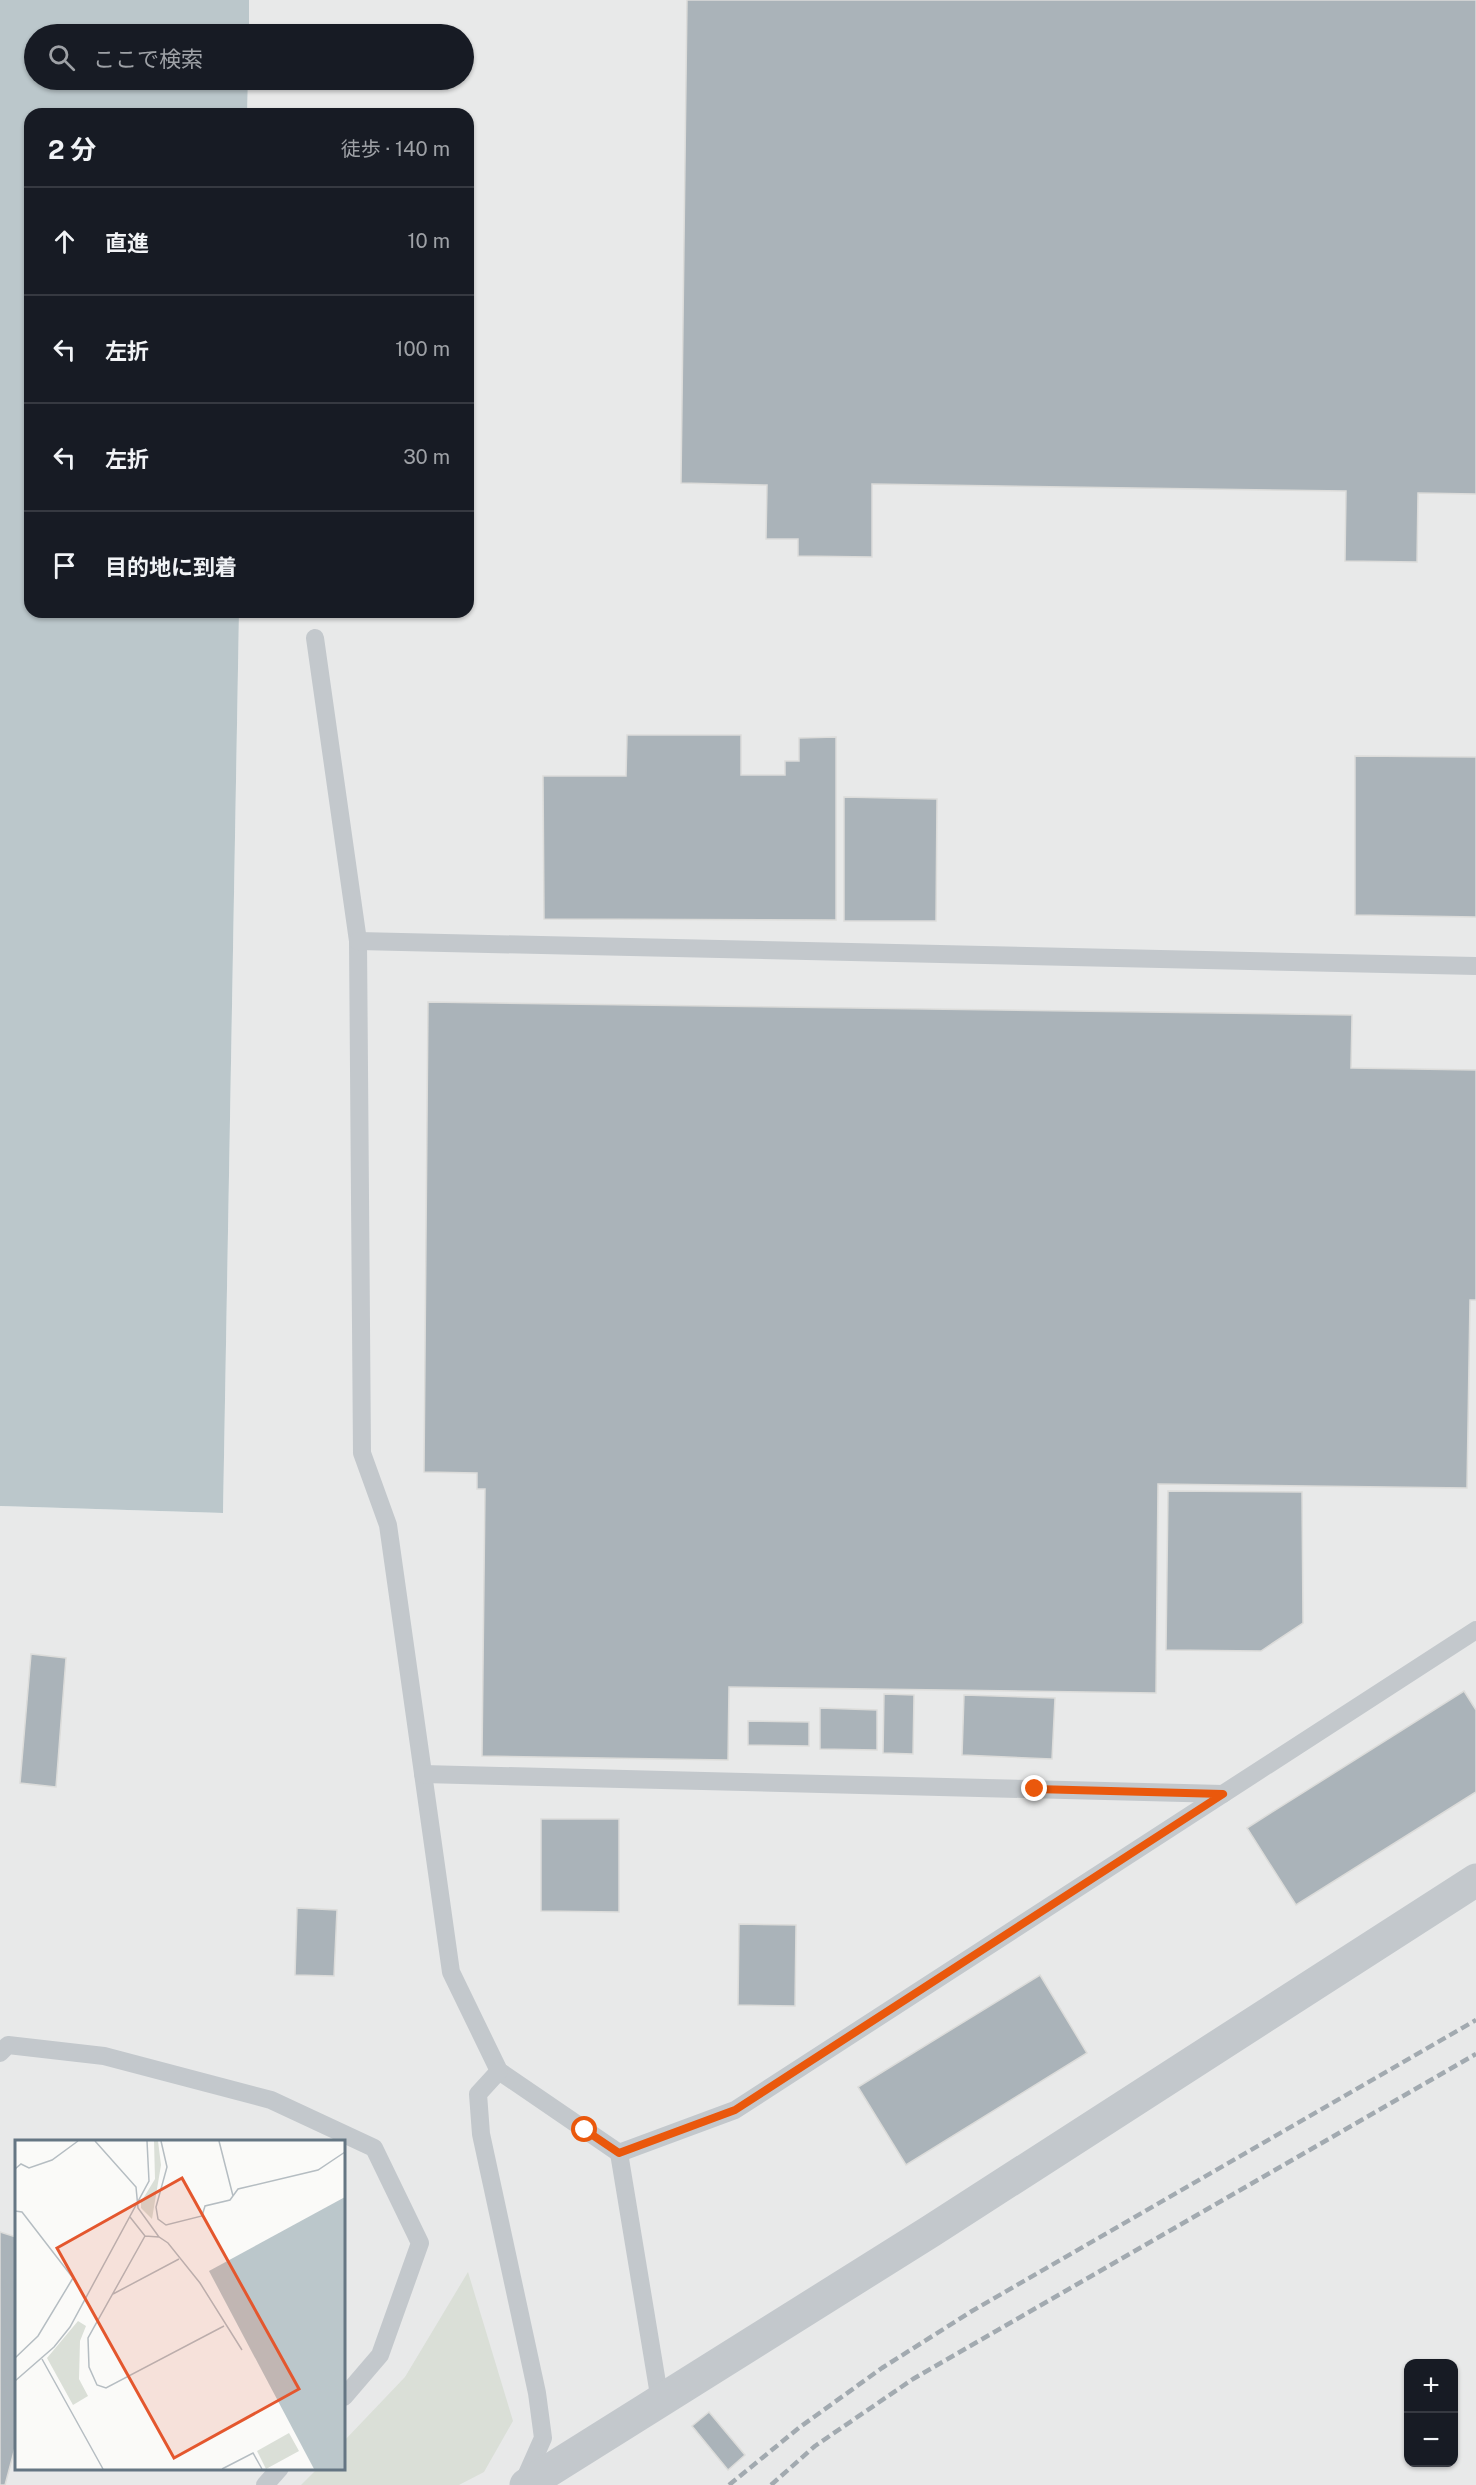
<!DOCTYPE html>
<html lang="ja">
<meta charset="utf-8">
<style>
body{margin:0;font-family:"Public Sans","Noto Sans JP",sans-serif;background:#242831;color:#f1f3f6}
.controls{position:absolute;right:18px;bottom:18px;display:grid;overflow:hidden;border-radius:12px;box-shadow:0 2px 4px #0004}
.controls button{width:54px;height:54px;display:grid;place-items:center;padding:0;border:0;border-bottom:2px solid #363941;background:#171b24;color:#f1f3f6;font:30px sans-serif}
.stop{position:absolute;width:18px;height:18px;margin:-14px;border:4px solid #ea580c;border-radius:50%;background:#fff}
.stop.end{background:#ea580c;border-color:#fff;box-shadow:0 2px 6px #0008}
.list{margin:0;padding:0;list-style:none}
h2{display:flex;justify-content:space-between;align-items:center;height:78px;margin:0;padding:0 24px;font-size:26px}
h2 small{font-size:20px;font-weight:400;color:#9ea1a6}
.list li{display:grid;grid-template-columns:39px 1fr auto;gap:18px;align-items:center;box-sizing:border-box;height:108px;padding:0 24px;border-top:2px solid #363941}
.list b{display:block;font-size:22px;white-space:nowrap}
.list em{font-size:20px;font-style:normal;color:#9ea1a6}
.icon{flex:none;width:33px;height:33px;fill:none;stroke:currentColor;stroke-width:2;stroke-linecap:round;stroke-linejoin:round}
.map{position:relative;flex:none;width:1476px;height:2485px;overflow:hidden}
.search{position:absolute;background:#171b24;box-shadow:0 2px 4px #0004;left:24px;top:24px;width:450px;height:66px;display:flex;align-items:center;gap:15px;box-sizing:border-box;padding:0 21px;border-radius:33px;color:#9ea1a6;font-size:22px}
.panel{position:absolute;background:#171b24;box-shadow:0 2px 4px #0004;left:24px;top:108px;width:450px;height:510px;border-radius:18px}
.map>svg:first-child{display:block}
.built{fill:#e8e9e9;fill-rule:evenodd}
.green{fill:#dadfd7}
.water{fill:#bbc7cb}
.building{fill:#aab3b9;stroke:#dcdcda;stroke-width:1.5}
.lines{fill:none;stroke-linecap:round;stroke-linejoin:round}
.service{stroke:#c3c8cc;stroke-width:18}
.tertiary{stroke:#c3c8cc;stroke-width:33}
.rail{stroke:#a2aab0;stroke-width:4.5;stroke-dasharray:9 4.5;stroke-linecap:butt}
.route{stroke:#ea580c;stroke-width:8}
.inset-road{fill:none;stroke:#b5bdc2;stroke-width:1.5}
.view{fill:#e4572e;fill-opacity:0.15;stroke:#e4572e;stroke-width:3}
.inset-edge{fill:none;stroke:#657683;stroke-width:3}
</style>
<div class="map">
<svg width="1476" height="2485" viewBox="0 0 1476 2485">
<rect width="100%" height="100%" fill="#fafaf8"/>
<!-- built -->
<path class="built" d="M249 0H1476V2485H0V1506L223 1513 239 612H468V114H247L248 80H464V34H249ZM16 2142H344V2468H16ZM1408 2364H1454V2462H1408Z"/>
<!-- green -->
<path class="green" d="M468 2272 513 2421 484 2472 459 2485H301L317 2469 344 2468V2441L405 2377Z"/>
<!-- water -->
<path class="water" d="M0 0H249V34H34V80H248L247 114H30V612H239L223 1513 0 1506Z"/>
<!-- building -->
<g class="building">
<path d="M687 0H1476V494L1418 493 1417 562 1345 561 1346 491 872 484V557L798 556V539H766L767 485 681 483Z"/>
<path d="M627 735H741V775H785V761H799V738L836 737V920L544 919 543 776H626Z"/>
<path d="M1355 756 1476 757V917L1355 915Z"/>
<path d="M844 797 937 799 936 921H844Z"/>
<path d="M428 1002 1352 1015 1351 1068 1476 1070V1300H1470L1467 1488 1158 1484 1156 1693 729 1687 728 1760 482 1756 485 1489H477V1473L424 1472Z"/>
<path d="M1168 1491 1302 1492 1303 1623 1261 1651 1166 1650Z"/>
<path d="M31 1654 66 1658 56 1787 20 1783Z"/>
<path d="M1464 1691 1476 1710V1792L1296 1905 1247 1828Z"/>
<path d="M884 1694 914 1695 913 1754 883 1753Z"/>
<path d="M964 1695 1055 1698 1052 1759 962 1755Z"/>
<path d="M820 1708 877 1710V1750L820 1749Z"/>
<path d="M748 1721 809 1722V1746L748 1745Z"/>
<path d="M541 1819H619V1912L541 1911Z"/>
<path d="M297 1908 337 1910 334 1976 295 1975Z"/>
<path d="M739 1924 796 1925 795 2006 738 2005Z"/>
<path d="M1040 1975 1087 2053 906 2165 858 2087Z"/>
<path d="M0 2232 16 2237V2444L5 2485H0Z"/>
<path d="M709 2412 745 2455 728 2470 692 2426Z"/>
</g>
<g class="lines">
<!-- service -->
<g class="service">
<path d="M315 638 358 941 362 1453 388 1525 451 1972 499 2071 619 2153 735 2110 1476 1630"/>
<path d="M358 941 1476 966"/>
<path d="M423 1774 1223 1794"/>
<path d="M0 2053 8 2045 104 2056 271 2100 374 2148 420 2243 380 2355 344 2397"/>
<path d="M499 2071 478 2094 481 2134 537 2393 543 2438 523 2483"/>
<path d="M619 2153 660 2401"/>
<path d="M265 2485 280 2468"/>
</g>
<!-- tertiary -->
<path class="tertiary" d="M526 2485 931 2231 1476 1880"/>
<!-- rail -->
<g class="rail">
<path d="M729 2485 800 2427 882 2368 972 2311 1476 2020"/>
<path d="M771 2485 815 2446 913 2379 1476 2054"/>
</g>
</g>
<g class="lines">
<!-- route -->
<path class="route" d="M585 2130 619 2153 735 2110 1223 1794 1035 1789"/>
</g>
<!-- overview -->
<g transform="translate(15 2140)">
<rect width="330" height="330" fill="#fafaf8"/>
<path d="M139 1H143L146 25 137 79 126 68V62L140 39ZM63 181 71 186 65 201 64 239 73 256 58 265 32 218ZM274 293 284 311 251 329 242 311Z" fill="#dadfd7"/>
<path d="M330 57V329H299L194 131Z" fill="#bbc7cb"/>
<path class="inset-road" d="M80 1 121 47 123 68 144 97M146 1 152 27 141 67 143 79 151 85 187 76 190 66 215 60 223 49 303 30 330 12M204 1 218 56M0 29 6 24 14 28 37 20 63 1M0 71 7 72 58 138 23 196 0 218M115 77 130 96M98 154 164 119M209 186 91 248 82 245 74 227 73 198 130 96 144 97 153 103 185 143 227 210M27 219 88 329M0 241 39 207 55 187 134 41 132 1M207 329 238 313 247 329"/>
<path class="view" d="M167 38 284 249 159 318 42 108Z"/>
<rect width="330" height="330" class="inset-edge"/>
</g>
</svg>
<div class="controls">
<button>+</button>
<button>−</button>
</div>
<div class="stop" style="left:585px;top:2130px"></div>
<div class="stop end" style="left:1035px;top:1789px"></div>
<div class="search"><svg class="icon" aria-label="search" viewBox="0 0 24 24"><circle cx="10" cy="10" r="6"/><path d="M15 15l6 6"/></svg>ここで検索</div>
<section class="panel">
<h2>2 分<small>徒歩 · 140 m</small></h2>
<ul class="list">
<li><svg class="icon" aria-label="ahead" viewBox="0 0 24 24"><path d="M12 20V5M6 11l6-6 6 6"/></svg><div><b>直進</b></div><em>10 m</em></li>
<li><svg class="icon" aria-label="left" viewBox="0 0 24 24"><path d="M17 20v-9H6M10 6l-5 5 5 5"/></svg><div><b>左折</b></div><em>100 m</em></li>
<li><svg class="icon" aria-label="left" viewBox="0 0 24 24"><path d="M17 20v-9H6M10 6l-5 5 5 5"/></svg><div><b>左折</b></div><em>30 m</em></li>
<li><svg class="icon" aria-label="arrive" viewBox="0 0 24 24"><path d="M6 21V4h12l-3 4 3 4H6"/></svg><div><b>目的地に到着</b></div></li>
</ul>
</section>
</div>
